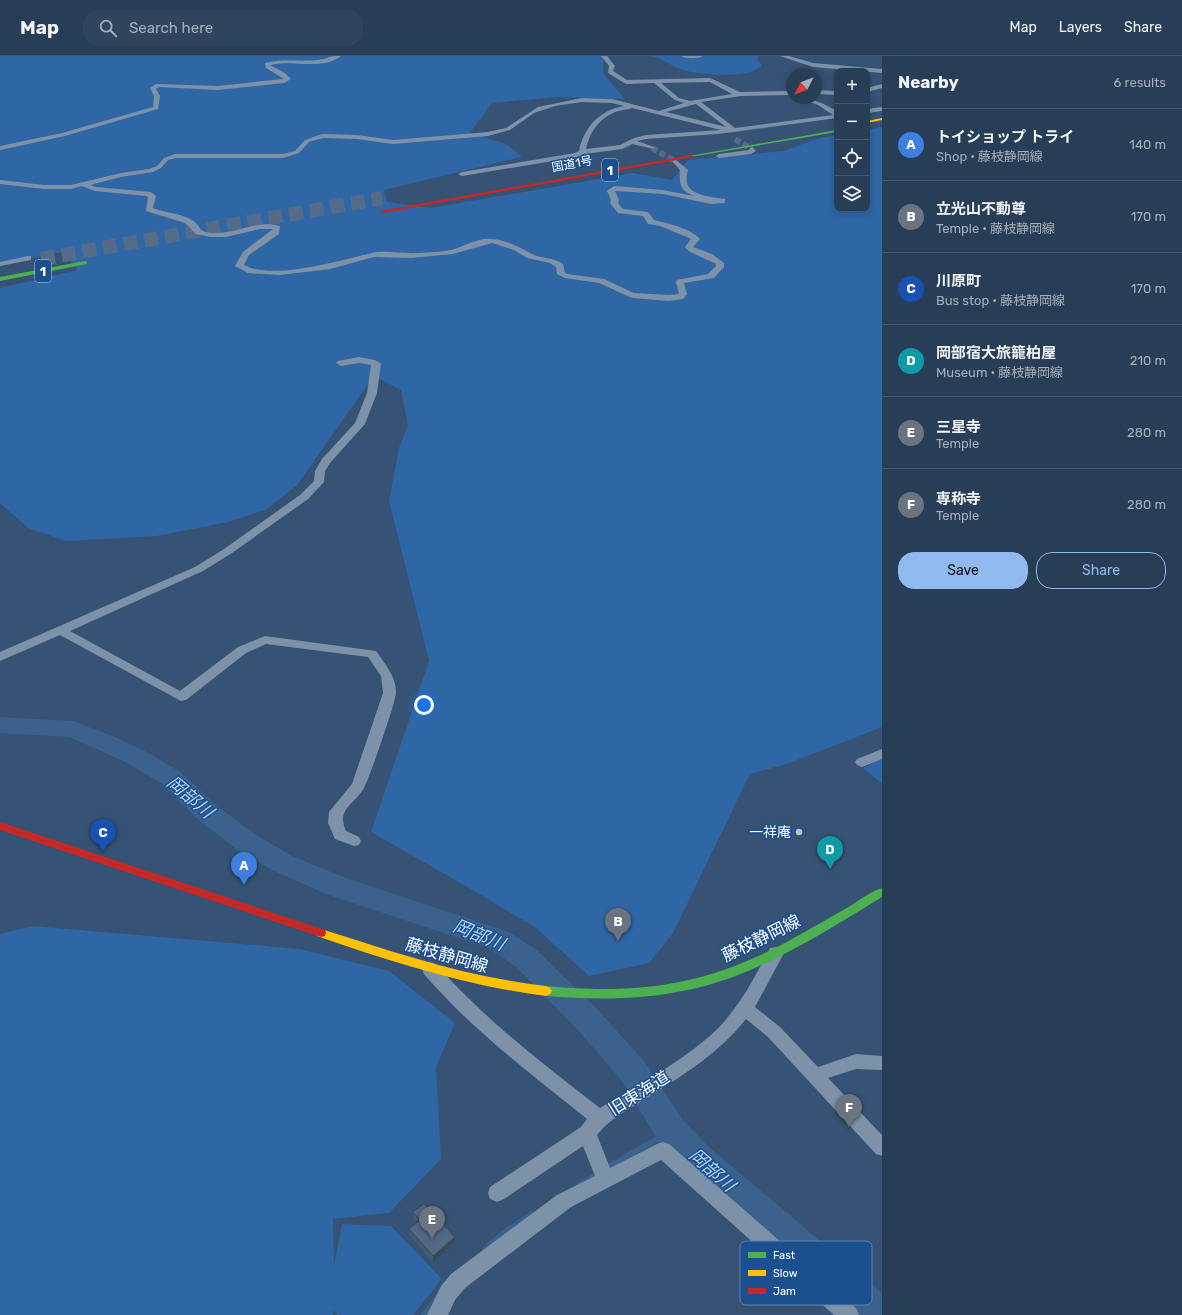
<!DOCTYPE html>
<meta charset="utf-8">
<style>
body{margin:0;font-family:Rubik,"Noto Sans JP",sans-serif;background:#30455d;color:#f1f3f6}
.controls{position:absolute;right:12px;top:12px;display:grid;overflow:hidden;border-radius:8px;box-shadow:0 2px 6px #0003}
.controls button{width:36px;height:36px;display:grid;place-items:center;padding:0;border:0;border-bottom:1px solid #44576d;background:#283e57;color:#f1f3f6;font:20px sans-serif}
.compass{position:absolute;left:786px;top:12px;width:36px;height:36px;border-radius:50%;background:#283e57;box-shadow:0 2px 6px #0003;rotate:228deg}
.you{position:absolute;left:424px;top:649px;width:14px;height:14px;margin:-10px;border:3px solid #fff;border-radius:50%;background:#1a73e8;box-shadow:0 0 0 6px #1a73e833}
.badge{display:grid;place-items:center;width:26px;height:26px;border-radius:50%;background:#90b9f0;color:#fff;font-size:13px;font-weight:700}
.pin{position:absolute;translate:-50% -33px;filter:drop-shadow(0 1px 2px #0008)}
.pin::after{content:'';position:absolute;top:21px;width:14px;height:12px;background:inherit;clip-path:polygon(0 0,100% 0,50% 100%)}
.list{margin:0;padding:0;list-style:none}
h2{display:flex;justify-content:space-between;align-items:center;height:52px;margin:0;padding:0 16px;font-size:17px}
h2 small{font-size:13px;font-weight:400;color:#a5aeba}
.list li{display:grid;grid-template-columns:26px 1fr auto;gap:12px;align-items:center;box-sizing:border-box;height:72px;padding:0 16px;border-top:1px solid #44576d}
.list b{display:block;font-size:15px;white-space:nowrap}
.list p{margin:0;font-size:13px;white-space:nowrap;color:#a5aeba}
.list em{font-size:13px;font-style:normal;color:#a5aeba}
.actions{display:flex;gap:8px;padding:12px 16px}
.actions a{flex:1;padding:9px 0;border:1px solid #90b9f0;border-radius:16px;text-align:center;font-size:14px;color:#90b9f0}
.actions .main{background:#90b9f0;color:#111}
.icon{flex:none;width:22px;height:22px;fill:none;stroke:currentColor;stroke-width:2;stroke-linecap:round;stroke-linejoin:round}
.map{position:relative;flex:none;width:882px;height:1259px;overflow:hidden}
header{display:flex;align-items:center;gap:24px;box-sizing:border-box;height:56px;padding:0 20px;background:#283e57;border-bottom:1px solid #44576d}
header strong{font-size:19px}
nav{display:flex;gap:22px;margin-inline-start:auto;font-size:14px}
.search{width:280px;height:36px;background:#30455d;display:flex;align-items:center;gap:10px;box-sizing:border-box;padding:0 14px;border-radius:16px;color:#a5aeba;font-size:15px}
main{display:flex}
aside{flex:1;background:#283e57}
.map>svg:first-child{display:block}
.green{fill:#2f66a5}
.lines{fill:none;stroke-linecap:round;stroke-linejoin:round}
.stream-far1{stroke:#3b618d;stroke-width:2}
.stream{stroke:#3b618d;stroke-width:5.5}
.river{fill:#3b618d;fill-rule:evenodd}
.street-tunnel{stroke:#546c89;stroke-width:6;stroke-dasharray:6 3;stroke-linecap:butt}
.highway-tunnel-far1{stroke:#546c89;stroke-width:11;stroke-dasharray:11 5.5;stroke-linecap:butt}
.highway-tunnel{stroke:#546c89;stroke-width:14;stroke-dasharray:14 7;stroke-linecap:butt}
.street{fill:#7d92a8;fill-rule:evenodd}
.fast{fill:#4caf50;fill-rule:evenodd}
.slow{fill:#ffc107;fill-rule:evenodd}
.jam{fill:#c62828;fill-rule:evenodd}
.wall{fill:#475a72}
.shaded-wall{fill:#394a5c}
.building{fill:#526984;stroke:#394a5c}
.poi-dot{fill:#b9c2ce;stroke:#1b4f8f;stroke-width:1.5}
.labels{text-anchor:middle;stroke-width:3;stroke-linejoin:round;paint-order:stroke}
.far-street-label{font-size:12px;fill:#fff;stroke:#1b4f8f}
.shield{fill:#1b4f8f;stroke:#bbcadd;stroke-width:1}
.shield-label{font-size:13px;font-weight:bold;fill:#fff}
.poi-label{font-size:14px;fill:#fff;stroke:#1b4f8f;text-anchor:end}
.near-street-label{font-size:17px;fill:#fff;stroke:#1b4f8f}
.near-water-label{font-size:18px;font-style:italic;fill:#b5d3f5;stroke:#1b4f8f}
.key{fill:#1b4f8f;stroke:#5f84b1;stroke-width:1}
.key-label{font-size:11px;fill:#fff}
</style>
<header>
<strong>Map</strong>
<div class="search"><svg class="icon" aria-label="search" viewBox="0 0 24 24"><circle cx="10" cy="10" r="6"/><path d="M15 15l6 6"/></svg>Search here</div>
<nav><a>Map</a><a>Layers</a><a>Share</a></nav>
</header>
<main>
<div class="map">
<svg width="882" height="1259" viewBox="0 0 882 1259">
<rect width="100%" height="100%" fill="#365274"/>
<!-- green -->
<g class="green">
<path d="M0 0H603V17L625 43 559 41 492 47 470 77 506 88 522 101 384 134 387 146 431 152 633 117 672 124 688 104 784 95 816 83 837 79V153H867V74L882 71V671L787 708 750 718 673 877 649 907 589 920 536 872 471 833 371 776 429 605 389 445 399 392 408 369 401 334 374 320 297 429 267 453 228 466 157 480 66 485 28 472 0 447V232L78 214 62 196 0 209Z"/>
<path d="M648 0H758L757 3 762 10C758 12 754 15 751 16 734 21 693 19 677 12 667 7 659 0 648 0Z"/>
<path d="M882 702V728L863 712Z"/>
<path d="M33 870 299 893 389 915 455 967 436 1011 441 1103 389 1157 333 1163 334 1210 342 1168 391 1170 442 1223 413 1259H337L334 1254 333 1259H0V878Z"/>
</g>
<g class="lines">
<!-- stream-far1 -->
<g class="stream-far1">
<path d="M730 76 818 64"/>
<path d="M594 96 628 91 636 85"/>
</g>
<!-- stream -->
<g class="stream">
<path d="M606 1112 671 1075"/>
<path d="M579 1129 599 1117"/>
<path d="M485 1193 502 1178 532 1158"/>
<path d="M424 1259 436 1243"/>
</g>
<!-- river -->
<path class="river" d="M0 661 73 665 115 681 145 695 179 715 217 750 256 779 292 800 346 822 509 876 538 895 599 955 644 1005 683 1064 710 1092 882 1237V1259H851L686 1114 659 1086 622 1025 577 973 516 911 489 892 326 838 272 814 236 793 199 764 161 727 127 707 97 693 69 681 0 677Z"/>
<!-- street-tunnel -->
<g class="street-tunnel">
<path d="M735 83 752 93"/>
<path d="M652 92 675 105"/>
</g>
<!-- highway-tunnel-far1 -->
<path class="highway-tunnel-far1" d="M377 143 382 142"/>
<!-- highway-tunnel -->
<path class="highway-tunnel" d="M41 203 382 142"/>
<!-- street -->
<g class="street">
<path d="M333 0H341C322 15 292 3 270 9L285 17 291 23 284 27 218 34 159 31 156 33 160 40 158 53 65 80 0 94V90L62 77 153 51 154 40 150 32 156 28 218 30 283 23H284L266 12 265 7C287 1 312 9 333 0Z"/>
<path d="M601 0H607L615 10 613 15 627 24 710 22 740 36 792 35V39L741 40 701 46 735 72 833 59 818 49 798 42C813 42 824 48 837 55V62L718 78 646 83 637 85 654 91V93L632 88 622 93 584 98 577 101 462 120 458 118 462 116 575 97 579 95C584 71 600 54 624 50L612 47 582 46 555 50 534 57 510 74 488 80 393 88 357 83 323 82 309 86 299 97 283 102H176L168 104 161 112 153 116 121 121 90 129 96 131 151 136 156 140 153 152C165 157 181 157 192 164 202 171 198 177 215 177 237 178 258 163 280 170L279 178 249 199 244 209C273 225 341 204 372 197 386 194 403 198 418 197 429 196 440 196 451 194 464 191 478 181 492 183 507 184 519 191 532 198 542 203 553 201 563 208L565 217 567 218 604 223 634 237 669 239 679 238 676 226 677 224 708 218 716 210V208C708 203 688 197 685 191L691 183 689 182 660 170 648 168 643 160 618 157 610 147 611 144 607 135 614 130 663 134 694 140C680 135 679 128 680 114L672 105 675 103 688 114C687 118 686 123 687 127 690 140 714 141 725 143V147L711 148 663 138 615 135 619 144 618 147 623 153 648 156 654 164C667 167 690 172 700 183L693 191 712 198 724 207V211L714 222 684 227 687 238 683 243 669 245 632 242 599 227 565 222 557 218 556 211 550 207 527 202 514 194 492 187 453 198 411 202 374 201 330 213 280 219 248 217 235 210 243 196 273 173H260L226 181H210L196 178 185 167 146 155 148 141 146 140 95 135 82 130 71 133H44L0 128V124L44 129H71L121 117 149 113 157 110 164 102 175 98H283L295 95 305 84 322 78 357 79 393 84 488 76 506 72 538 51 582 42 612 43 659 55 684 47 675 44 654 27 626 28 608 17 609 10ZM710 26 732 38 690 45 679 42 661 27ZM696 48 726 71 666 56ZM632 52 721 74 646 79 634 82 620 89 586 93C589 77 598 64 613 57 619 54 626 54 632 52Z"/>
<path d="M681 0H703C698 3 686 3 681 0Z"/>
<path d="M780 0H789L813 7 882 13V17L813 11Z"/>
<path d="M882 28V32L867 36V32Z"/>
<path d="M816 34 837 35V39L816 38Z"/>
<path d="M882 51V55L867 57V53Z"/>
<path d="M752 91 756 95 751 98 719 102 716 100 719 98 749 94 750 92Z"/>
<path d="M28 200H31V204L0 210V206Z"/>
<path d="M359 301 375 304 381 308 377 337 365 368 330 407 325 415 324 426 308 443 232 497 203 515 70 575 180 635 238 591 265 580 376 595C385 608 396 620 396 636 397 643 369 723 364 732 354 749 336 753 346 775L359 781 361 785 359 789 354 790 335 783 328 767 329 756 352 728 383 637 381 620 368 601 266 588 246 597 186 644 181 645 60 579 0 605V596L195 511 224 493 300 439 314 425 315 415 322 403 355 367 367 337 371 309 359 307 341 310 336 307 338 305Z"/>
<path d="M882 693V703L862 711 857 709 855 706 857 703Z"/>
<path d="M776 891 782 892 784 897 755 951 780 971 818 1011 856 998 882 1000V1014L856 1013 828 1022 882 1079V1100L876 1098 768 981 746 963C720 996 684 1019 648 1041 630 1053 610 1062 597 1079L610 1112 657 1088 663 1086 669 1088 856 1252 859 1259H834L661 1104 571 1151 465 1232 455 1244 448 1259H427L441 1230 451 1218 557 1139 595 1120 583 1090 504 1143 497 1146 490 1143 488 1137 490 1131 581 1071 587 1063C530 1017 472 974 424 918L422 913 424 908 430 906 436 908C484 963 542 1007 600 1052 638 1029 694 999 723 967 743 944 756 919 770 892Z"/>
</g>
<!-- fast -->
<g class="fast">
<path d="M837 74V76L691 101 689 100Z"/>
<path d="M85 205 87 206V208L0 225V221Z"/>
<path d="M882 832V841C821 878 759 919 688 934 641 944 594 944 546 940L542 938 540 935 542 932 546 930C640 939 709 929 792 883 812 872 831 861 850 850 860 844 871 835 882 832Z"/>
</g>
<!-- slow -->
<g class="slow">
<path d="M882 62V64L867 67V65Z"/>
<path d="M321 873C397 897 466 921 546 930L550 932 552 935 550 938 546 940C467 930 392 906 317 880L316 877 317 874Z"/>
</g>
<!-- jam -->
<g class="jam">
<path d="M691 99 693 100V101L383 157 380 155Z"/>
<path d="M0 766 325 874 326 877 325 880 321 881 0 774Z"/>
</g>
</g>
<!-- wall -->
<path class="wall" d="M413 1156 455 1181V1187L433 1206 409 1179V1173L417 1166 413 1163Z"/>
<!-- shaded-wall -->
<path class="shaded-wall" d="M455 1181V1187L433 1206V1200Z"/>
<!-- building -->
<path class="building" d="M424 1148 455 1181 433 1200 409 1173 420 1164 413 1156Z"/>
<!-- markers -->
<circle class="poi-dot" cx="799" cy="776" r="4"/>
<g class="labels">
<!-- far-street labels -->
<g class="far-street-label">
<text transform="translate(572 108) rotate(-11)" y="4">国道1号</text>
</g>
<!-- shield labels -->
<g class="shield">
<rect x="602" y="103" width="16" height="22" rx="3"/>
<rect x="35" y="204" width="16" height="22" rx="3"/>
</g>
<g class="shield-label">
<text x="610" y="119">1</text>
<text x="43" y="220">1</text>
</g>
<!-- poi labels -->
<g class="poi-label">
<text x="791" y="781">一祥庵</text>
</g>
<!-- near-street labels -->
<g class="near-street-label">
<text transform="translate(761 882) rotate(-26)" y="6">藤枝静岡線</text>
<text transform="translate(447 899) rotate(16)" y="6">藤枝静岡線</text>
<text transform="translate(639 1037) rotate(-32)" y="6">旧東海道</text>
</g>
<!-- near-water labels -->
<g class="near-water-label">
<text transform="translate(190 741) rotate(40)" y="6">岡部川</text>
<text transform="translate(479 879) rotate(22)" y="6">岡部川</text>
<text transform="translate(712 1114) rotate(42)" y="6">岡部川</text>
</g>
</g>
<!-- legend -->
<rect x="740" y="1185" width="132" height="64" rx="6" class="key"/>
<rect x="748" y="1196" width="18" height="6" fill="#4caf50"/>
<rect x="748" y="1214" width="18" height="6" fill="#ffc107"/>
<rect x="748" y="1232" width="18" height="6" fill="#c62828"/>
<g class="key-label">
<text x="773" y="1203">Fast</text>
<text x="773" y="1221">Slow</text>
<text x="773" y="1239">Jam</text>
</g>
</svg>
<div class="controls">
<button>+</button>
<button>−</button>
<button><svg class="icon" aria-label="locate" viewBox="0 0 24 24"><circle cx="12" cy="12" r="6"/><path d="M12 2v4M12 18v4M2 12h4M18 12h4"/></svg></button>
<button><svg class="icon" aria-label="layers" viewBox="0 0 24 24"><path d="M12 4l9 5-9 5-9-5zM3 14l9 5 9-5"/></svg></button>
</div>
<svg class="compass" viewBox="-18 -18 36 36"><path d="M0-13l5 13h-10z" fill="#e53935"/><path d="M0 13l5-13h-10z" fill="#a5aeba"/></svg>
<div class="you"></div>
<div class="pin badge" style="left:244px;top:829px;background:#3f7fe0">A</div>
<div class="pin badge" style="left:618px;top:885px;background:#6b7280">B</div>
<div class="pin badge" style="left:103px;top:796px;background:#1a4fb4">C</div>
<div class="pin badge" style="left:830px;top:813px;background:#0f9aa8">D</div>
<div class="pin badge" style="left:432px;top:1183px;background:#6b7280">E</div>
<div class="pin badge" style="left:849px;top:1071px;background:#6b7280">F</div>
</div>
<aside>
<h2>Nearby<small>6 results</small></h2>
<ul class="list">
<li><span class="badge" style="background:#3f7fe0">A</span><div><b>トイショップ トライ</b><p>Shop · 藤枝静岡線</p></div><em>140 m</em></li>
<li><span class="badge" style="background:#6b7280">B</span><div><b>立光山不動尊</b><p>Temple · 藤枝静岡線</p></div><em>170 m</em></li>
<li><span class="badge" style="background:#1a4fb4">C</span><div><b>川原町</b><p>Bus stop · 藤枝静岡線</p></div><em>170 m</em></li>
<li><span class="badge" style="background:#0f9aa8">D</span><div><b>岡部宿大旅籠柏屋</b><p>Museum · 藤枝静岡線</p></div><em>210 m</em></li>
<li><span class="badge" style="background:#6b7280">E</span><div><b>三星寺</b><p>Temple</p></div><em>280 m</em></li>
<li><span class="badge" style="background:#6b7280">F</span><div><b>専称寺</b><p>Temple</p></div><em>280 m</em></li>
</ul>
<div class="actions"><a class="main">Save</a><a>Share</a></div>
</aside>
</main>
